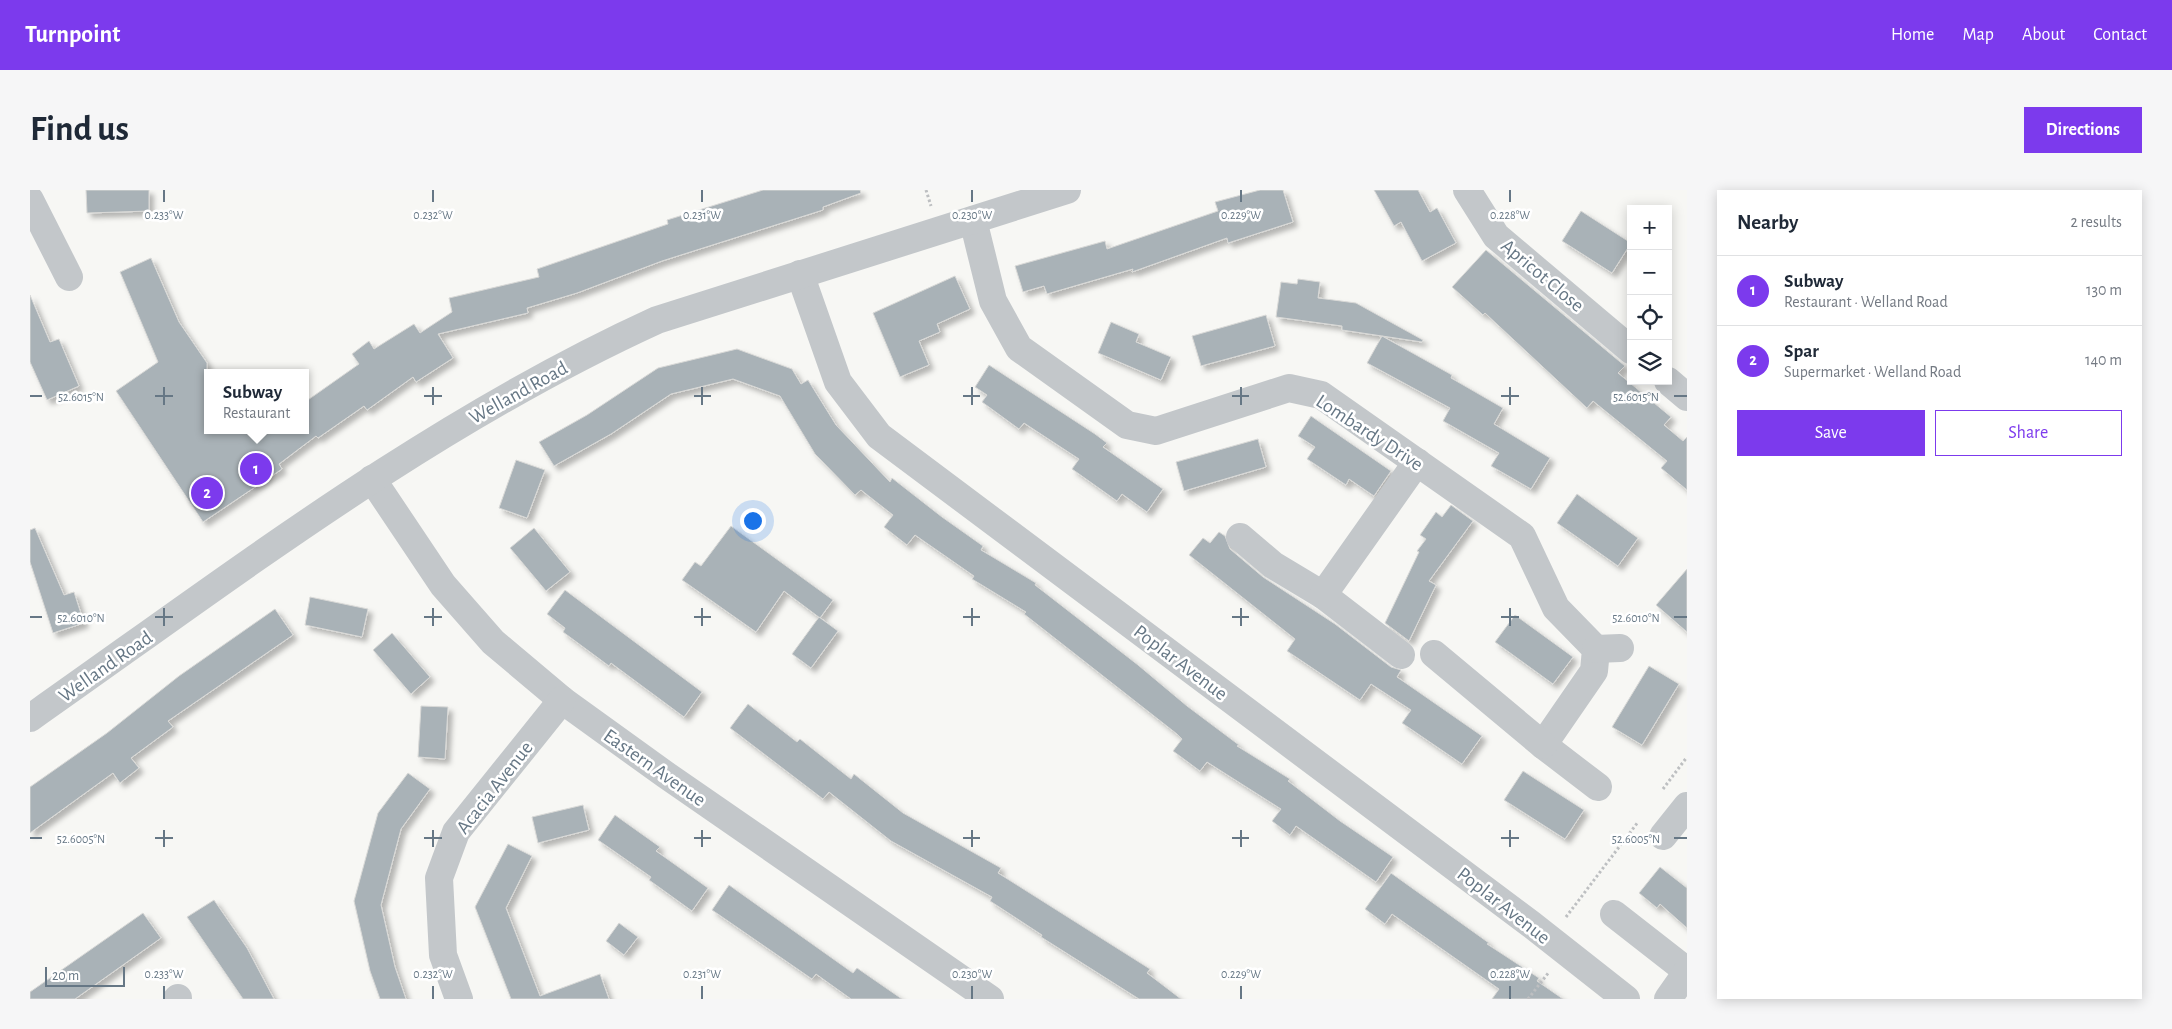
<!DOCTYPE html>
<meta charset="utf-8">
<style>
body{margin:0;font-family:"Alegreya Sans",sans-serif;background:#f6f6f7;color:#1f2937}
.controls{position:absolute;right:15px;top:15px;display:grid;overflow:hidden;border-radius:0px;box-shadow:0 2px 12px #0003}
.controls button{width:45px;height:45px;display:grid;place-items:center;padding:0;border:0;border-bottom:1px solid #e0e1e3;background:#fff;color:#1f2937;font:25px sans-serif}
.scale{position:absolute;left:15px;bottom:12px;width:80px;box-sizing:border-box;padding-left:5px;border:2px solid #667785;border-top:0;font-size:14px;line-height:18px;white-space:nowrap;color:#667785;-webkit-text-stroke:4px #fff;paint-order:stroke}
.you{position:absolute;left:722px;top:330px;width:18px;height:18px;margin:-12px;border:4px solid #fff;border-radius:50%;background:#1a73e8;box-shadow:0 0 0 8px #1a73e833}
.badge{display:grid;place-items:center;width:32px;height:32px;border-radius:50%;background:#7c3aed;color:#fff;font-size:16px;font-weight:700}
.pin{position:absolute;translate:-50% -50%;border:2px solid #fff;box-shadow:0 1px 5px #0006}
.popup{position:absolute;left:174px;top:179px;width:105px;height:65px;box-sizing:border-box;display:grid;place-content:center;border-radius:0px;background:#fff;filter:drop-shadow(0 1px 4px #0005);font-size:16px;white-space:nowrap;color:#747a83}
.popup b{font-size:19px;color:#1f2937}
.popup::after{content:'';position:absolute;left:50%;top:100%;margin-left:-10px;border:10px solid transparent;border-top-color:#fff}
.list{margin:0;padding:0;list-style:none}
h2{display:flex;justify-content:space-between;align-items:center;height:65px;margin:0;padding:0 20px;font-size:21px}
h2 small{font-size:16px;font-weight:400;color:#747a83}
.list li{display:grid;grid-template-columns:32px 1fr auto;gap:15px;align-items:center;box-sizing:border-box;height:70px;padding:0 20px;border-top:1px solid #e0e1e3}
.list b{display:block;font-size:19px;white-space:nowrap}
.list p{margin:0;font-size:16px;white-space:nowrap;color:#747a83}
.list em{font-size:16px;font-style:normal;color:#747a83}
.actions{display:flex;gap:10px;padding:15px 20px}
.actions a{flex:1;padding:11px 0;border:1px solid #7c3aed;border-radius:0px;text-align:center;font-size:18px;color:#7c3aed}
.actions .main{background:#7c3aed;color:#fff}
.icon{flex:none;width:28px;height:28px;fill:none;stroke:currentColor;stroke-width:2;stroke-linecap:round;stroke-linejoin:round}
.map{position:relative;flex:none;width:1657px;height:809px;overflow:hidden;border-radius:0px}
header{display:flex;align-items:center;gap:30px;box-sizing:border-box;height:70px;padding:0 25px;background:#7c3aed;color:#fff}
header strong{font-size:24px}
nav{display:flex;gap:28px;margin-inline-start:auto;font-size:18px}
.intro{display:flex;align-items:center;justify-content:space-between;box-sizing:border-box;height:120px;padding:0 30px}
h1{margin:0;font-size:35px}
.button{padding:12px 22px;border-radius:0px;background:#7c3aed;color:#fff;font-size:18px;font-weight:700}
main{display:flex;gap:30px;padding:0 30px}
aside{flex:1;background:#fff;border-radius:0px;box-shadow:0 2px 12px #0003}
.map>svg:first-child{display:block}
.building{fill:#a9b2b7;stroke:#d9d9d7;filter:url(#shadow)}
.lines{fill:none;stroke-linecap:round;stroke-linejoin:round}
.path{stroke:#bdbfc1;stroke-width:3;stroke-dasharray:2.5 2.5;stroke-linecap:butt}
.minor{stroke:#c3c7ca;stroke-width:28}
.ticks{fill:none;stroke:#667785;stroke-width:2}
.labels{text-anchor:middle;stroke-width:5;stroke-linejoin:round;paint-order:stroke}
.street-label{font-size:20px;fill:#667785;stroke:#fff}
.ticks-label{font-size:12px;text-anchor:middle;fill:#667785;stroke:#fff;stroke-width:5;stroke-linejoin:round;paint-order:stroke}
</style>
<header>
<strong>Turnpoint</strong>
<nav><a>Home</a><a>Map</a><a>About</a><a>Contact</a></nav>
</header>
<div class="intro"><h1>Find us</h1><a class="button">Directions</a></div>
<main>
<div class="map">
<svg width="1657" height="809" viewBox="0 0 1657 809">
<defs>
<filter id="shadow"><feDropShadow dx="4.5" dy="4.5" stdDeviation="2.5" flood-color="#0004"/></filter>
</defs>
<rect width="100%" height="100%" fill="#f7f7f4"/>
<!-- building -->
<g class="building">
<path d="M56 0H119V21L57 23Z"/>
<path d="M733 0H830L831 3 793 17V20L632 71 547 103 497 118 498 123 408 144 423 168 386 192 383 187 337 220 334 216 288 248 286 246 249 274 252 279 173 332 86 201 128 172 90 82 121 68 149 132 177 173V240H275V212L329 174 322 164 339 151 344 159 384 134 390 143 422 122 419 108 509 87 507 79 638 34 637 30Z"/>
<path d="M1230 0H1253L1263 32 1198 53 1197 48 1102 82 1103 79 1017 104 1014 96 993 102 985 76 1075 51 1077 59 1188 21 1185 12Z"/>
<path d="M1344 0H1388L1400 22 1407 18 1426 53 1392 71 1371 32 1364 36Z"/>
<path d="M1551 21 1601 53 1582 83 1532 51Z"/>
<path d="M1456 60 1595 176 1588 183 1641 227 1634 235 1653 251 1657 247V300L1631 278 1637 271 1563 211 1557 218 1455 123 1453 125 1422 97Z"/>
<path d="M925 86 940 119 907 134 910 142 889 151 899 175 870 187 843 123Z"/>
<path d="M1268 89 1290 92 1288 108 1326 113 1393 150 1392 152 1352 146 1422 185 1421 188 1473 218 1464 234 1520 268 1501 299 1461 276 1469 263 1413 231 1420 218 1337 173 1352 146 1312 140V136L1246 127 1251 92 1267 94Z"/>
<path d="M0 105 20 152 29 149 49 196 17 210 0 172Z"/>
<path d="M1236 125 1245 156 1171 176 1162 146Z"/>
<path d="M1081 132 1109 144 1106 152 1141 167 1131 190 1068 163Z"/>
<path d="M707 159 762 179 771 194 778 190 806 235 860 292 862 288 912 327 953 356 951 360 1006 393 1005 395 1108 475 1157 516 1209 555 1207 556 1260 589 1258 591 1310 631 1363 667 1346 692 1266 636 1260 645 1242 631 1251 619 1177 572 1170 581 1143 561 1152 549 1147 544 994 424 996 422 942 389 944 386 885 345 877 355 854 337 863 325 831 300 825 305 785 264 750 206 703 189 641 204 581 244 524 276 509 252 557 225 628 178Z"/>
<path d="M959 175 1065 244 1077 253 1073 257 1133 299 1117 322 1092 304 1087 311 1042 279 1049 269 994 233 989 239 952 212 957 205 945 197Z"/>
<path d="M1281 226 1361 281 1344 306 1319 289 1316 295 1277 269 1285 257 1268 246Z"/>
<path d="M1228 249 1236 277 1154 301 1146 272Z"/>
<path d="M486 270 515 280 497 328 469 318Z"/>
<path d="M1547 304 1608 348 1588 376 1527 333Z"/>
<path d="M1421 315 1443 331 1399 391 1406 395 1379 451 1355 433 1389 362 1387 361 1396 349 1390 345 1406 322 1412 327Z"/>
<path d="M701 336 803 410 790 428 754 401 726 442 652 390 665 372 671 376Z"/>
<path d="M5 338 34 405 44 402 54 433 23 443 0 372V340Z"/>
<path d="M504 338 540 382 516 401 480 358Z"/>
<path d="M1189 342 1195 346 1200 359 1233 387 1305 434 1361 477 1371 480 1367 487 1452 546 1432 574 1372 533 1381 520 1341 494 1330 510 1257 461 1265 449 1159 365 1173 348 1180 353Z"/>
<path d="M1657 379V442L1626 415Z"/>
<path d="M535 400 672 502 654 527 581 473 579 476 533 442 535 438 517 424Z"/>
<path d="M280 407 338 419 332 447 275 435Z"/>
<path d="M245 419 263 445 138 531 143 537 101 568 109 578 90 593 83 583 0 643V597L77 543 149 486Z"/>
<path d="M1485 425 1543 467 1523 494 1465 452Z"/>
<path d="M789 427 808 441 781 478 762 464Z"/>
<path d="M362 443 400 487 381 504 343 460Z"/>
<path d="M1619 476 1649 494 1612 555 1582 537Z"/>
<path d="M718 514 767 552 770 549 821 589 824 584 873 623 971 678 968 683 1120 779 1117 783 1151 809H1109L1011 747 1012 745 960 711 962 707 861 651 799 602 793 609 700 538Z"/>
<path d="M391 516 418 517 415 569 388 567Z"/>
<path d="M1493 581 1554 620 1535 649 1474 610Z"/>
<path d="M378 583 400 599 371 639 351 715 365 777 376 809H350L340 781 324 711 348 623Z"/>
<path d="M553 615 559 640 508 653 502 627Z"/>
<path d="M585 625 630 657 626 661 678 698 662 721 619 690 621 687 568 650Z"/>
<path d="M478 654 502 666 476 718 510 806 570 784 579 809H481L445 717Z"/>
<path d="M1630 677 1657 698V738L1630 714 1627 718 1609 703Z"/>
<path d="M1361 683 1459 753 1457 754 1509 788 1507 791 1533 809H1462L1469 799 1362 724 1355 734 1335 719Z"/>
<path d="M699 695 823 783 827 778 872 809H821L786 784 782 789 682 720Z"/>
<path d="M184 710 217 758 244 809H213L157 727Z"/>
<path d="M113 723 131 748 45 809H0V802Z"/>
<path d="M589 733 608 747 594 765 576 751Z"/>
</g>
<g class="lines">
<!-- path -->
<g class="path">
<path d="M896 0 901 16"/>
<path d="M1633 599 1657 567"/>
<path d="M1536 727 1608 632"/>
<path d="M1498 809 1519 782"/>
</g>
<!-- minor -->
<g class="minor">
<path d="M1437 0 1466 46 1601 160"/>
<path d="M0 10 39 87"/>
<path d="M943 30 963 111 989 158 1097 235 1126 241 1259 198 1291 205 1492 346 1526 418 1566 459 1564 481 1513 555 1568 597"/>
<path d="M770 84 808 192 849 246 1502 735 1596 809"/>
<path d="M1638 191 1657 207"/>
<path d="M342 289 413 395 463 452 532 510 636 585 960 809"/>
<path d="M1210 347 1243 375 1293 405 1371 465"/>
<path d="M1293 405 1387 272"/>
<path d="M1566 459 1590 458"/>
<path d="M1404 464 1513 555"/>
<path d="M0 528C202 386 401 233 627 130L1037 0"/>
<path d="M1633 646 1657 616"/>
<path d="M1584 724 1657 781"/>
<path d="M147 809 148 808"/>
<path d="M429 809 413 765 409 688 426 642 532 510"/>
<path d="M1638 809 1657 782"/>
</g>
</g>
<!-- ticks -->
<path class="ticks" d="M134 0V12M403 0V12M672 0V12M942 0V12M1211 0V12M1480 0V12M134 197V215M403 197V215M672 197V215M942 197V215M1211 197V215M1480 197V215M0 206H12M125 206H143M394 206H412M664 206H681M933 206H950M1202 206H1219M1471 206H1489M1644 206H1657M134 418V436M403 418V436M672 418V436M942 418V436M1211 418V436M1480 418V436M0 427H12M125 427H143M394 427H412M664 427H681M933 427H950M1202 427H1219M1471 427H1489M1644 427H1657M134 640V657M403 640V657M672 640V657M942 640V657M1211 640V657M1480 640V657M0 648H12M125 648H143M394 648H412M664 648H681M933 648H950M1202 648H1219M1471 648H1489M1644 648H1657M134 796V809M403 796V809M672 796V809M942 796V809M1211 796V809M1480 796V809"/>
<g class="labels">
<!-- street labels -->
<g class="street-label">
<text transform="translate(1513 85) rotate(40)" y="7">Apricot Close</text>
<text transform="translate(488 202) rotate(-29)" y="7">Welland Road</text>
<text transform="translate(1340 242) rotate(33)" y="7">Lombardy Drive</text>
<text transform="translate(1151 472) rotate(37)" y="7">Poplar Avenue</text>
<text transform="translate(75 476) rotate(-35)" y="7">Welland Road</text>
<text transform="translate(625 577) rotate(35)" y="7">Eastern Avenue</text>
<text transform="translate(464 597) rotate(-52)" y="7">Acacia Avenue</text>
<text transform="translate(1474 715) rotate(38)" y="7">Poplar Avenue</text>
</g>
</g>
<g class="ticks-label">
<text x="134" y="29">0.233°W</text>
<text x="403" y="29">0.232°W</text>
<text x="672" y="29">0.231°W</text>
<text x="942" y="29">0.230°W</text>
<text x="1211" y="29">0.229°W</text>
<text x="1480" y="29">0.228°W</text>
<text x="51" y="211">52.6015°N</text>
<text x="1606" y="211">52.6015°N</text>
<text x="51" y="432">52.6010°N</text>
<text x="1606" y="432">52.6010°N</text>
<text x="51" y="653">52.6005°N</text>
<text x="1606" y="653">52.6005°N</text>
<text x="134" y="788">0.233°W</text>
<text x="403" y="788">0.232°W</text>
<text x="672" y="788">0.231°W</text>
<text x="942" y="788">0.230°W</text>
<text x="1211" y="788">0.229°W</text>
<text x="1480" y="788">0.228°W</text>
</g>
</svg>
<div class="controls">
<button>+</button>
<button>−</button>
<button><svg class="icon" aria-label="locate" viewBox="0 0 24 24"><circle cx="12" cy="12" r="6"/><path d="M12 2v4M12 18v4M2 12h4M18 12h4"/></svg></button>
<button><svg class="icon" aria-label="layers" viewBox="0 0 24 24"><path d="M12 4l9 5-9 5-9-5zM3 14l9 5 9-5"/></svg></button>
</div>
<div class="scale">20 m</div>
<div class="you"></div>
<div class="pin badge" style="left:226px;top:279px">1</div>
<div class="popup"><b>Subway</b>Restaurant</div>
<div class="pin badge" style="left:177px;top:303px">2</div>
</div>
<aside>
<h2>Nearby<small>2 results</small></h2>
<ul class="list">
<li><span class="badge">1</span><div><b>Subway</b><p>Restaurant · Welland Road</p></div><em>130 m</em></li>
<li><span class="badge">2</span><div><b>Spar</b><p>Supermarket · Welland Road</p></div><em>140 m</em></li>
</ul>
<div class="actions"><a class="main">Save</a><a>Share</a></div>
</aside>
</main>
